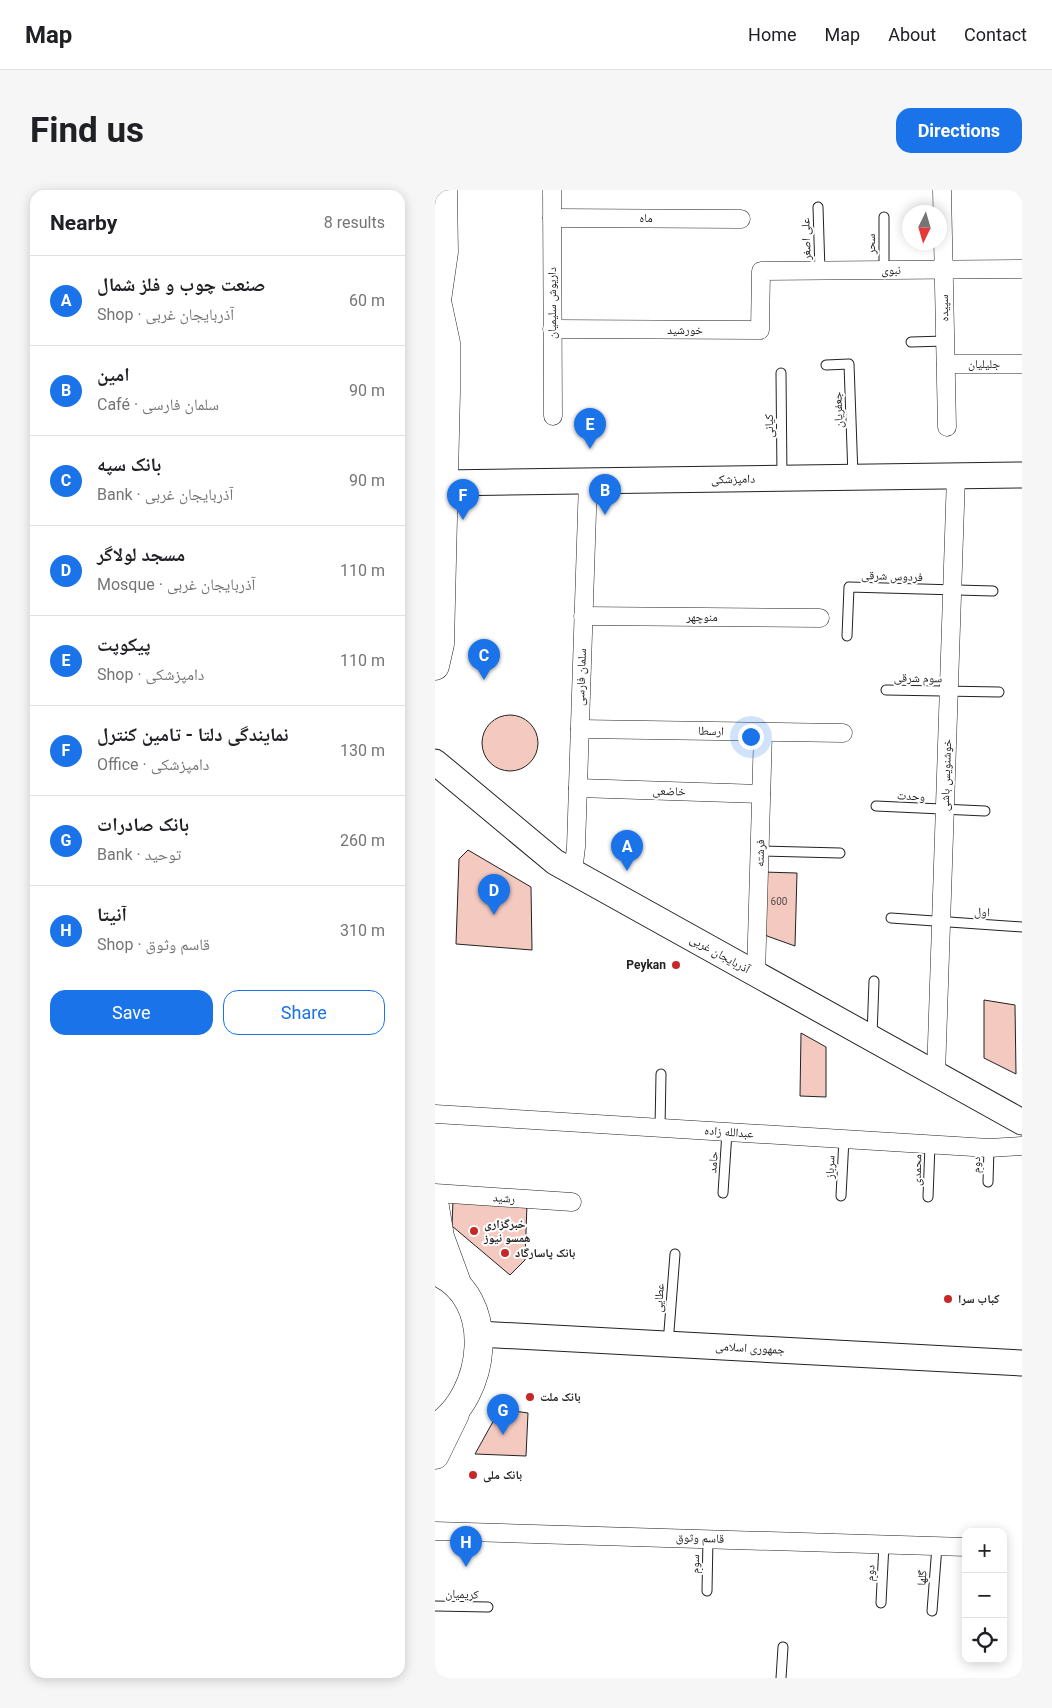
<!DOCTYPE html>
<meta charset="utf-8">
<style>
body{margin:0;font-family:Roboto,"Noto Naskh Arabic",sans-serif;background:#f6f6f6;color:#202124}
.controls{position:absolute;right:15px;bottom:15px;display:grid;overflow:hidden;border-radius:10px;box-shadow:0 2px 12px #0003}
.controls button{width:45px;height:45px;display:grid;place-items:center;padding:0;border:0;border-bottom:1px solid #e0e0e0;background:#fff;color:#202124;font:25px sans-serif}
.compass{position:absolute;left:467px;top:15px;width:45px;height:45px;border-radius:50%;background:#fff;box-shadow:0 2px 12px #0003;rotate:185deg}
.you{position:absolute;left:315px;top:546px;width:18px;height:18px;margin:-12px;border:4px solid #fff;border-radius:50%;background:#1a73e8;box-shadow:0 0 0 8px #1a73e833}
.badge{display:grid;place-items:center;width:32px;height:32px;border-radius:50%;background:#1a73e8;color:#fff;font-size:16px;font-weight:700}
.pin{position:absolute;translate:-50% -41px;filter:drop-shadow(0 1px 2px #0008)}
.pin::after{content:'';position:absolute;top:26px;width:18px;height:15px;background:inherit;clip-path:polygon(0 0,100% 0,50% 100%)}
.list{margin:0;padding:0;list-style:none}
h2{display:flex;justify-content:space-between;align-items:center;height:65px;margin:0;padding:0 20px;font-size:21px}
h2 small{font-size:16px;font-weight:400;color:#757577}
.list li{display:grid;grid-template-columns:32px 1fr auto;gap:15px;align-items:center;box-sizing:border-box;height:90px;padding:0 20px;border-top:1px solid #e0e0e0}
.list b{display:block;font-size:19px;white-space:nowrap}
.list p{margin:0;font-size:16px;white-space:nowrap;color:#757577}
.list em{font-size:16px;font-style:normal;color:#757577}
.actions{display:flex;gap:10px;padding:15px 20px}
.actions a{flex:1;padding:11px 0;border:1px solid #1a73e8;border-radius:15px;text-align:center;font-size:18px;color:#1a73e8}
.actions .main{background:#1a73e8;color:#fff}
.icon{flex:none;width:28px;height:28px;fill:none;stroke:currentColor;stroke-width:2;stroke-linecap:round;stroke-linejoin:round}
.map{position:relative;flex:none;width:587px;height:1488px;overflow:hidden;border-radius:15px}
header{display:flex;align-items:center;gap:30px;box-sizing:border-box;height:70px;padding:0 25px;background:#fff;border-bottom:1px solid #e0e0e0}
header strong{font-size:24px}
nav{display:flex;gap:28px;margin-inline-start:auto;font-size:18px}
.intro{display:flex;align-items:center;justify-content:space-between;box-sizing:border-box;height:120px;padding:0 30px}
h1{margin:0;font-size:35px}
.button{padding:12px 22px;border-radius:15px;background:#1a73e8;color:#fff;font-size:18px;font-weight:700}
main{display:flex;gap:30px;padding:0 30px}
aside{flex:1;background:#fff;border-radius:15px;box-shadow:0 2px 12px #0003}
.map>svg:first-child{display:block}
.building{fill:#f3c9c0;stroke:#222}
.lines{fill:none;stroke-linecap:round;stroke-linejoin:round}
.lane-casing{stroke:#222;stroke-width:11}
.street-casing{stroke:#222;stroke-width:19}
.secondary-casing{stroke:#222;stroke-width:27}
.primary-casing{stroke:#222;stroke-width:29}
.lane{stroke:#fff;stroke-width:9}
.street{stroke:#fff;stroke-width:18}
.secondary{stroke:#fff;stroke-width:25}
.primary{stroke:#fff;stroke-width:28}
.poi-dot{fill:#c62828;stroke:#fff;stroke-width:2}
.labels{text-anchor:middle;stroke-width:4;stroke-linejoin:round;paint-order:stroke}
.number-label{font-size:10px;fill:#564c4a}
.street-label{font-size:12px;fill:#222;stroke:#fff}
.poi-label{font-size:12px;font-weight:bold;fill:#222;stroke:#fff;text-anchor:start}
</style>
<header>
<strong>Map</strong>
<nav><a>Home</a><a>Map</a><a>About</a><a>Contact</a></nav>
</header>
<div class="intro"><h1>Find us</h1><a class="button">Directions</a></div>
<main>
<aside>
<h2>Nearby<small>8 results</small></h2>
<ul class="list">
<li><span class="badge">A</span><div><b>صنعت چوب و فلز شمال</b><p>Shop · آذربایجان غربی</p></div><em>60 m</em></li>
<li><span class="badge">B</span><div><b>امین</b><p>Café · سلمان فارسی</p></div><em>90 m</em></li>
<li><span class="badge">C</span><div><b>بانک سپه</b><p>Bank · آذربایجان غربی</p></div><em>90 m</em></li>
<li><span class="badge">D</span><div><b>مسجد لولاگر</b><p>Mosque · آذربایجان غربی</p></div><em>110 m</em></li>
<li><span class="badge">E</span><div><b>پیکوپت</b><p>Shop · دامپزشکی</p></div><em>110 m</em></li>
<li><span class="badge">F</span><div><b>نمایندگی دلتا - تامین کنترل</b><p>Office · دامپزشکی</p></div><em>130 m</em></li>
<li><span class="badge">G</span><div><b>بانک صادرات</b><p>Bank · توحید</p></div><em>260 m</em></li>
<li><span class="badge">H</span><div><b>آنیتا</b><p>Shop · قاسم وثوق</p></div><em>310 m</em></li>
</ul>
<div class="actions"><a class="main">Save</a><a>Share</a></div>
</aside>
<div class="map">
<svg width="587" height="1488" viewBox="0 0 587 1488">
<rect width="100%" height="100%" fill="#fff"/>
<!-- building -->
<g class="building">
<circle cx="75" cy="553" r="28"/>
<path d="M33 660 96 697 97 760 21 754 24 669Z"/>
<path d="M328 682 362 683 360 756 332 746 327 739Z"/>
<path d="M549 810 580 815 581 884 549 868Z"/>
<path d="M366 843 391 857V907L365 906Z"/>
<path d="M18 1010 92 1014 90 1070 75 1085 17 1036Z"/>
<path d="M65 1219 93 1223 91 1266 40 1264Z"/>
</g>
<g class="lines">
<defs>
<g id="lane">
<path d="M383 17 385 81"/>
<path d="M449 27V80"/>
<path d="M476 152 510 151"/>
<path d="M391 175 414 174 418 286"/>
<path d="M346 183 347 288"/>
<path d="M412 446 414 397 558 401"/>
<path d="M451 500 564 502"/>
<path d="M441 616 550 621"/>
<path d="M325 661 405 663"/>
<path d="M456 728 587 737"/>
<path d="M437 846 439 791"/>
<path d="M225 938 226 884"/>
<path d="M553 992 554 958"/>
<path d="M288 1003 292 942"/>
<path d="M406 1006 409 949"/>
<path d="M493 1007 495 955"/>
<path d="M233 1154 240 1064"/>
<path d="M272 1401 273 1348"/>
<path d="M446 1413 449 1354"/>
<path d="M0 1416 53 1417"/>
<path d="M497 1421 502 1356"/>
<path d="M346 1488 348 1457"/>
</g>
<g id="street">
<path d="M117 0 118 226"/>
<path d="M507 0 512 237"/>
<path d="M117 28 306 29"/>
<path d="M117 139 325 140 326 81 587 79"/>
<path d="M511 174H587"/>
<path d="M148 426 385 428"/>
<path d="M145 539 408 543"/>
<path d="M143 598 326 604"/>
<path d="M138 682 141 657 153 291"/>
<path d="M321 784 328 542"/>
<path d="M501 884 521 286"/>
<path d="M0 924 554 958 587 956"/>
<path d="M0 1003 137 1012"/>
<path d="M0 1341 531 1357"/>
</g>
<g id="secondary">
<path d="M9 293 587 285"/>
<path d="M0 572 120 672 587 932"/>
<path d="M43 1144 587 1173"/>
</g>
<g id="primary">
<path d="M0 124 9 62 8 0"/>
<path d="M0 476 5 454 11 202V153L2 111"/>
<path d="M0 1017 5 1047 23 1096"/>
<path d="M0 1081C64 1106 52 1207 0 1238"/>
<path d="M0 1265 20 1224"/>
</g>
</defs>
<!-- lane casing -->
<use href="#lane" class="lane-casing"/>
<!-- street casing -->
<use href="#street" class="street-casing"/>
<!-- secondary casing -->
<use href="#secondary" class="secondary-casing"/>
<!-- primary casing -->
<use href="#primary" class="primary-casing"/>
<!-- lane -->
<use href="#lane" class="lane"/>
<!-- street -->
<use href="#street" class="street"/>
<!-- secondary -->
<use href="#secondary" class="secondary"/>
<!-- primary -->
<use href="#primary" class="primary"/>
</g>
<!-- markers -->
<g class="poi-dot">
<circle cx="241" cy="775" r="5"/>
<circle cx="39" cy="1041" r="5"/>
<circle cx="70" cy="1063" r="5"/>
<circle cx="513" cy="1109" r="5"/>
<circle cx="95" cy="1207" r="5"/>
<circle cx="38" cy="1285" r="5"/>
</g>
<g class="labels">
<!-- number labels -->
<g class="number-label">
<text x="344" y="715">600</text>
</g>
<!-- street labels -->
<g class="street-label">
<text x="211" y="32">ماه</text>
<text transform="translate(371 49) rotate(-92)" y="4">علی اصغر</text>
<text transform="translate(436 54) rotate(-91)" y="4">سحر</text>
<text transform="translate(456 80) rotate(-1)" y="4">نبوی</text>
<text transform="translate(117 113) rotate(-90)" y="4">داریوش سلیمیان</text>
<text transform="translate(509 118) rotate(-91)" y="4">سپیده</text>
<text x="250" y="144">خورشید</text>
<text x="549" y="178">جلیلیان</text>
<text transform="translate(403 220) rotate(-92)" y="4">جعفریان</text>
<text transform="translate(334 236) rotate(-91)" y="4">کیانی</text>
<text transform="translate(298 289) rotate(-1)" y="4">دامپزشکی</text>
<text transform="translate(457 386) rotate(2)" y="4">فردوس شرقی</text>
<text x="267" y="431">منوچهر</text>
<text transform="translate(146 487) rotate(-88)" y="4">سلمان فارسی</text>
<text transform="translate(483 488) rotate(1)" y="4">سوم شرقی</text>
<text transform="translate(276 541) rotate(1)" y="4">ارسطا</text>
<text transform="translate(511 585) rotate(-88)" y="4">خوشنویس باشی</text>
<text transform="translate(234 601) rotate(2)" y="4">خاضعی</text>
<text transform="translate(476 606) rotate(3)" y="4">وحدت</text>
<text transform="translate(325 663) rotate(-88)" y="4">فرشته</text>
<text transform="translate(547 722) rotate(3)" y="4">اول</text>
<text transform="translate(285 764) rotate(29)" y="4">آذربایجان غربی</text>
<text transform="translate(294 942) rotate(4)" y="4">عبدالله زاده</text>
<text transform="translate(278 972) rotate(-86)" y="4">حامد</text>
<text transform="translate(541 975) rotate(-89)" y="4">دوم</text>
<text transform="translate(395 977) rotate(-88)" y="4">سرباز</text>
<text transform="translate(482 980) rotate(-88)" y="4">محمدی</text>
<text transform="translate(69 1008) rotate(4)" y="4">رشید</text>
<text transform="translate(224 1108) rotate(-86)" y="4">عطایی</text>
<text transform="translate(315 1158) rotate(3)" y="4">جمهوری اسلامی</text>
<text transform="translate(265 1348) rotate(2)" y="4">قاسم وثوق</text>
<text transform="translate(260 1374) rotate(-89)" y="4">سوم</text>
<text transform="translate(435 1383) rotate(-87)" y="4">دوم</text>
<text transform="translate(487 1388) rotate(-85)" y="4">گلها</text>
<text transform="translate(27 1404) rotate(2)" y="4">کریمیان</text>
</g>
<!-- poi labels -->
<g class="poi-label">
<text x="231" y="779" text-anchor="end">Peykan</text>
<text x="49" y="1038">خبرگزاری<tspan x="49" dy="14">همسو نیوز</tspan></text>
<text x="80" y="1067">بانک پاسارگاد</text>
<text x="523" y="1113">کباب سرا</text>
<text x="105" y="1211">بانک ملت</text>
<text x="48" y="1289">بانک ملی</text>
</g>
</g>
</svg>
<div class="controls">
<button>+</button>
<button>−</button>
<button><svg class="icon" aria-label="locate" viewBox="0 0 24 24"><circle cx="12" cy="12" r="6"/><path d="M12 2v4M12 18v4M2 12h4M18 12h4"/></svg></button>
</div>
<svg class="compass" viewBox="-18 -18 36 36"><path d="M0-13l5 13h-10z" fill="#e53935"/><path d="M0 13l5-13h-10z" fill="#757577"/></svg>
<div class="you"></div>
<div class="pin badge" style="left:192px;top:681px">A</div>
<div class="pin badge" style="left:170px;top:325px">B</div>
<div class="pin badge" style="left:49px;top:490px">C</div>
<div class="pin badge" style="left:59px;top:725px">D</div>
<div class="pin badge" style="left:155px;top:259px">E</div>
<div class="pin badge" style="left:28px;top:330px">F</div>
<div class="pin badge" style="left:68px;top:1245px">G</div>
<div class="pin badge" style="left:31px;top:1377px">H</div>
</div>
</main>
